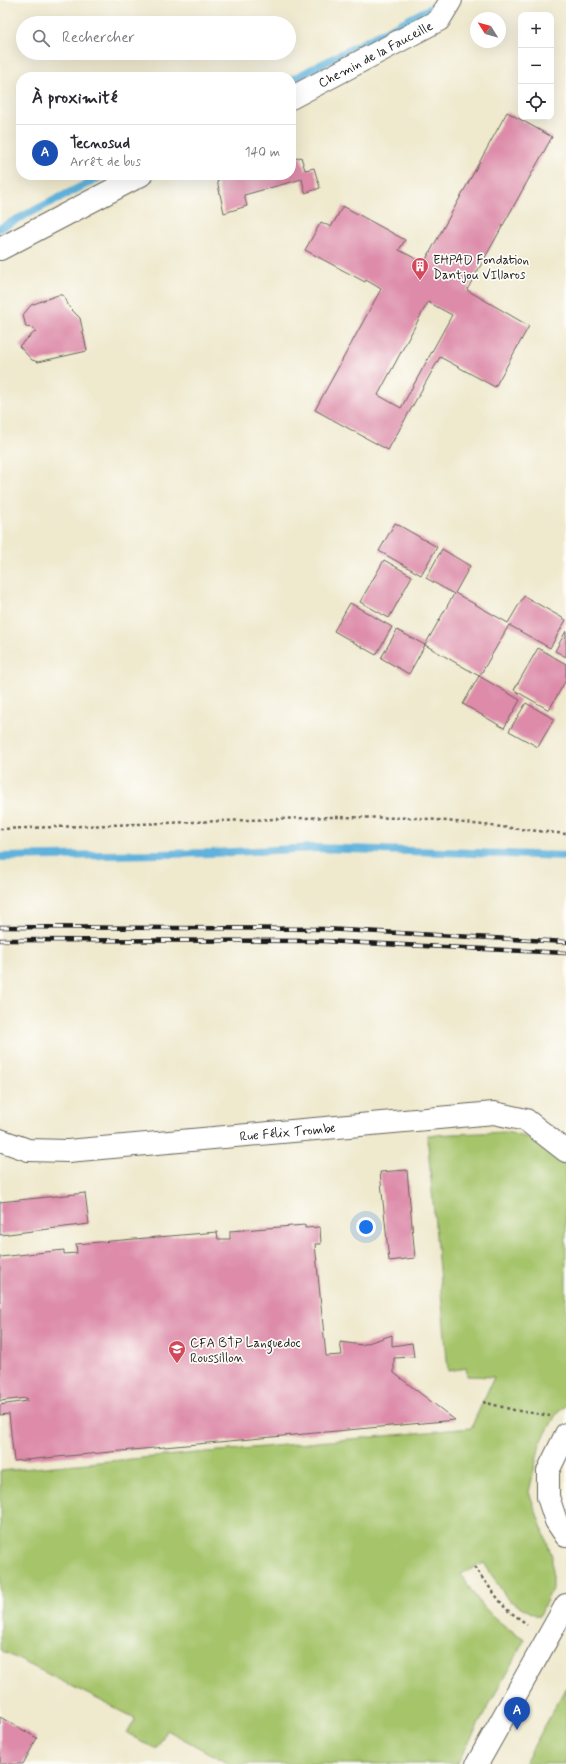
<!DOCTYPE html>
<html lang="fr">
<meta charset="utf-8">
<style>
body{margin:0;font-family:Mynerve,sans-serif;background:#f7f7f7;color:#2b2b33}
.controls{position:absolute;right:12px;top:12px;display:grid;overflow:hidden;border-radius:8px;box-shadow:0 4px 16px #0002}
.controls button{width:36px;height:36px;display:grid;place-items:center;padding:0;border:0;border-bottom:1px solid #e1e1e2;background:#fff;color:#2b2b33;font:20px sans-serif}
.compass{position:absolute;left:470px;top:12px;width:36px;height:36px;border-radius:50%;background:#fff;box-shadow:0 4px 16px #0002;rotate:307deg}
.you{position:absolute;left:366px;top:1227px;width:14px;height:14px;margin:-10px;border:3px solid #fff;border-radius:50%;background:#1a73e8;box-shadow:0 0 0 6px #1a73e833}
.badge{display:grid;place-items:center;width:26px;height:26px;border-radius:50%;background:#b45309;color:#fff;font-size:13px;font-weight:700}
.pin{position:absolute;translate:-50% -33px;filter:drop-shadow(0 1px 2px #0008)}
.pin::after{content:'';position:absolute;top:21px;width:14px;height:12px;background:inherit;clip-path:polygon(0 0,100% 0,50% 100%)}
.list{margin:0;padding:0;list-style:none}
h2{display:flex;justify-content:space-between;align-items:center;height:52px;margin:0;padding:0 16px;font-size:17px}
h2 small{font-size:13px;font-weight:400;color:#7c7c81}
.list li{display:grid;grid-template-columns:26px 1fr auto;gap:12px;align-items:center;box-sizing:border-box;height:56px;padding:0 16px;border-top:1px solid #e1e1e2}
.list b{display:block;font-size:15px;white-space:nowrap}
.list p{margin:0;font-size:13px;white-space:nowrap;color:#7c7c81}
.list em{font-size:13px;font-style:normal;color:#7c7c81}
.icon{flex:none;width:22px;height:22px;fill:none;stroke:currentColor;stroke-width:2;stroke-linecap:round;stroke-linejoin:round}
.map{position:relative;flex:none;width:566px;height:1764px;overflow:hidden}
.search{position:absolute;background:#fff;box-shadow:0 4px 16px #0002;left:16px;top:16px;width:280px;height:44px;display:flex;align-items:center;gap:10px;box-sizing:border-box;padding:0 14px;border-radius:22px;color:#7c7c81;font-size:15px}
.panel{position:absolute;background:#fff;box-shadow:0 4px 16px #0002;left:16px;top:72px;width:280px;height:108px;border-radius:16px}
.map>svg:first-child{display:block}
.green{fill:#a6c46b;stroke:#617044}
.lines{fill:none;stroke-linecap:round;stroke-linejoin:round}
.stream{stroke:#60b2dc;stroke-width:8}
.building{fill:#dd8ba9;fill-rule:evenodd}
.minor-casing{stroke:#66645a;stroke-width:24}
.path{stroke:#66645a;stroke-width:2.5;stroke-dasharray:3 3;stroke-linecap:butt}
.minor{stroke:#fff;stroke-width:22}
.rail-casing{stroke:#1c1c1c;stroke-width:4.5}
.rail{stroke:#fdfcf7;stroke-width:3;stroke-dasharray:9;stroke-linecap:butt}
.labels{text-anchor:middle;stroke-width:3.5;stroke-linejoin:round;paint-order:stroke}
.street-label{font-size:13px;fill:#1c1c1c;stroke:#fdfcf7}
.poi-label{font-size:13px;fill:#1c1c1c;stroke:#fdfcf7;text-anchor:start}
</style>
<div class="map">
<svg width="566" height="1764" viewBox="0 0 566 1764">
<rect width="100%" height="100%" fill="#fdfcf7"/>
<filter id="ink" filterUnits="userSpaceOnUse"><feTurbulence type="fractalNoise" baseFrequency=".025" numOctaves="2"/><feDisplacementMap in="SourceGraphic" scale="8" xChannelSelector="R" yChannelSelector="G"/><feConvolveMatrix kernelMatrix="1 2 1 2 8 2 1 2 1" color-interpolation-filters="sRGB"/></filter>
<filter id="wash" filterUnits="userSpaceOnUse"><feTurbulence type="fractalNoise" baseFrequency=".012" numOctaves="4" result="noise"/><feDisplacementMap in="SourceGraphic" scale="16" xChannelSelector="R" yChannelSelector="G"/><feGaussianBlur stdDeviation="0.9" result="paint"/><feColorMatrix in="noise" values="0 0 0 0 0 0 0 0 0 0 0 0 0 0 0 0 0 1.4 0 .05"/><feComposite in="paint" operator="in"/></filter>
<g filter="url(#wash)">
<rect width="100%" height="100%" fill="#efe9ce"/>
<!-- green -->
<g class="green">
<path d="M507 1132 541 1142 566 1166V1406L557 1413 540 1444 529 1492 552 1556V1589L539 1617 508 1600 484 1563 461 1574C479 1605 494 1621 525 1639L457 1764H229L167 1730 156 1749 127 1733 135 1718 0 1650V1471L471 1428 494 1377 467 1376 466 1368 448 1371 427 1135Z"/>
<path d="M566 1687V1764H524Z"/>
</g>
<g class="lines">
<!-- stream -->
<g class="stream">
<path d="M291 80 435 6"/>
<path d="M0 228 104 175"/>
<path d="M0 857 212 853 315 848 566 856"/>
</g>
</g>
<g id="blocks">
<!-- building -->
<g class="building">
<path d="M507 112 552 137 467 290 529 326 495 387 440 357 388 450 315 410 381 289 366 280 365 282 305 250 321 222 331 227 343 206 405 240 399 250 424 263ZM428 302 452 315 401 408 378 395Z"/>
<path d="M301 157 305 170 314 168 320 188 305 193 302 179 244 195 247 206 224 213 217 180 236 175H291V160Z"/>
<path d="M58 295H63L65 298 69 307 80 318 87 351 38 362 32 360 19 346 36 331 34 328 26 327 23 315 31 305Z"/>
<path d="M395 523 437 547 421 575 379 551Z"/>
<path d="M442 549 470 566 455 593 471 602 508 623 524 596 566 620 550 648 509 625 482 672 479 676 520 700 504 728 463 704 479 676 425 645 454 594 426 578Z"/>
<path d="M384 560 412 576 389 618 360 602Z"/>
<path d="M350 603 392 627 376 655 334 631Z"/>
<path d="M397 630 425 645 409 674 381 658Z"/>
<path d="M566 631V657L555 651Z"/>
<path d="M538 648 566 664V680L549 710 514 690Z"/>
<path d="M526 703 554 719 538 747 509 731Z"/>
<path d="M407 1170 415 1258 389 1261 380 1172Z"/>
<path d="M85 1193 89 1224 0 1235V1202Z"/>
<path d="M305 1225V1228L320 1227 321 1244H315L326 1356 342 1355 340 1342 362 1345 392 1335V1346L412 1343 414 1357 394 1358V1373L455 1420 14 1461 9 1414 0 1415V1405L27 1401V1398L0 1401V1257L64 1250V1254L77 1253 76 1244 217 1232 218 1239H230V1231Z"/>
<path d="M0 1717 37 1738 23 1764H0Z"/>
</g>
</g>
</g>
<g filter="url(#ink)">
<use href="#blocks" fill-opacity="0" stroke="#66645a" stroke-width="1"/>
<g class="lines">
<defs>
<g id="minor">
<path id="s1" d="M291 98 439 20 451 0"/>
<path d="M0 249 141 175"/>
<path id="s2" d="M0 1140 28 1150 68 1151 494 1113 526 1120 566 1151"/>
<path d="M566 1434 548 1471V1497L556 1521 566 1536"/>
<path d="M477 1764 566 1605"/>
</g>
</defs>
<!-- minor casing -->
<use href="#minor" class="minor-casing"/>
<!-- path -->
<g class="path">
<path d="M0 829 331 817 419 818 566 834"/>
<path d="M483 1402 514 1410 550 1416"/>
<path d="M474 1567 506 1609 527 1624"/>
</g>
<!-- minor -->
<use href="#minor" class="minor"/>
<defs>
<g id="rail">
<path d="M0 927 324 929 566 942"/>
<path d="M0 940 323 941 566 953"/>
</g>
</defs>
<!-- rail casing -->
<use href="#rail" class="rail-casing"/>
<!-- rail -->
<use href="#rail" class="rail"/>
</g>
</g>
<!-- icons -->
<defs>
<symbol id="building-pin" viewBox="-11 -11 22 30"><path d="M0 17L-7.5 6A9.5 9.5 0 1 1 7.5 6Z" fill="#d1495b" stroke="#fdfcf7"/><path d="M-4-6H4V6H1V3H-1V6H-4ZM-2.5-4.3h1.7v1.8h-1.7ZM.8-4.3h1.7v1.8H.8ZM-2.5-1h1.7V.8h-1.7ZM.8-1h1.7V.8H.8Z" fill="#fff"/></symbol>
<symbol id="university-pin" viewBox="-11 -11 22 30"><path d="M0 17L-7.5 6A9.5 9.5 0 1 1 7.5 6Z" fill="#d1495b" stroke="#fdfcf7"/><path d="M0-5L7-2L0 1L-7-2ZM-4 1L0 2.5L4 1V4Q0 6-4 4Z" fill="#fff"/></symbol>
</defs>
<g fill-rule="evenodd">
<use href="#building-pin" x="410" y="256" width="20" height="27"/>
<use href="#university-pin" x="167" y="1339" width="20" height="27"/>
</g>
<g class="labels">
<!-- street labels -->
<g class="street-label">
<text dy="5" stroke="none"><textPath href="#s1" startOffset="95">Chemin de la Fauceille</textPath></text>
<text dy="5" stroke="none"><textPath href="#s2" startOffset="290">Rue Félix Trombe</textPath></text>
</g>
<!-- poi labels -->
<g class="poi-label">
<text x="433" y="264">EHPAD Fondation<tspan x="433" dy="15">Dantjou VIllaros</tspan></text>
<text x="190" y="1347">CFA BTP Languedoc<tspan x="190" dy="15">Roussillon</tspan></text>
</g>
</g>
</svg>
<div class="controls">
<button>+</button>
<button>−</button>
<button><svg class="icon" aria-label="locate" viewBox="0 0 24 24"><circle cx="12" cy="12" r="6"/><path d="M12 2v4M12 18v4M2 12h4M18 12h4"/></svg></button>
</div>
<svg class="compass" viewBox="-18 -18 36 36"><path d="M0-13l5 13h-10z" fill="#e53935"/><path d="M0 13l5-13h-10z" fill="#7c7c81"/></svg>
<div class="you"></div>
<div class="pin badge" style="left:517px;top:1730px;background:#1a4fb4">A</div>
<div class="search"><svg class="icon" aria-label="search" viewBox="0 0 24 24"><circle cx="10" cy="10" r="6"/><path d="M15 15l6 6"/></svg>Rechercher</div>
<section class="panel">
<h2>À proximité<small></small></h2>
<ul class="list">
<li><span class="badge" style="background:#1a4fb4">A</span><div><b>Tecnosud</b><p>Arrêt de bus</p></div><em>140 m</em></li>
</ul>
</section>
</div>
